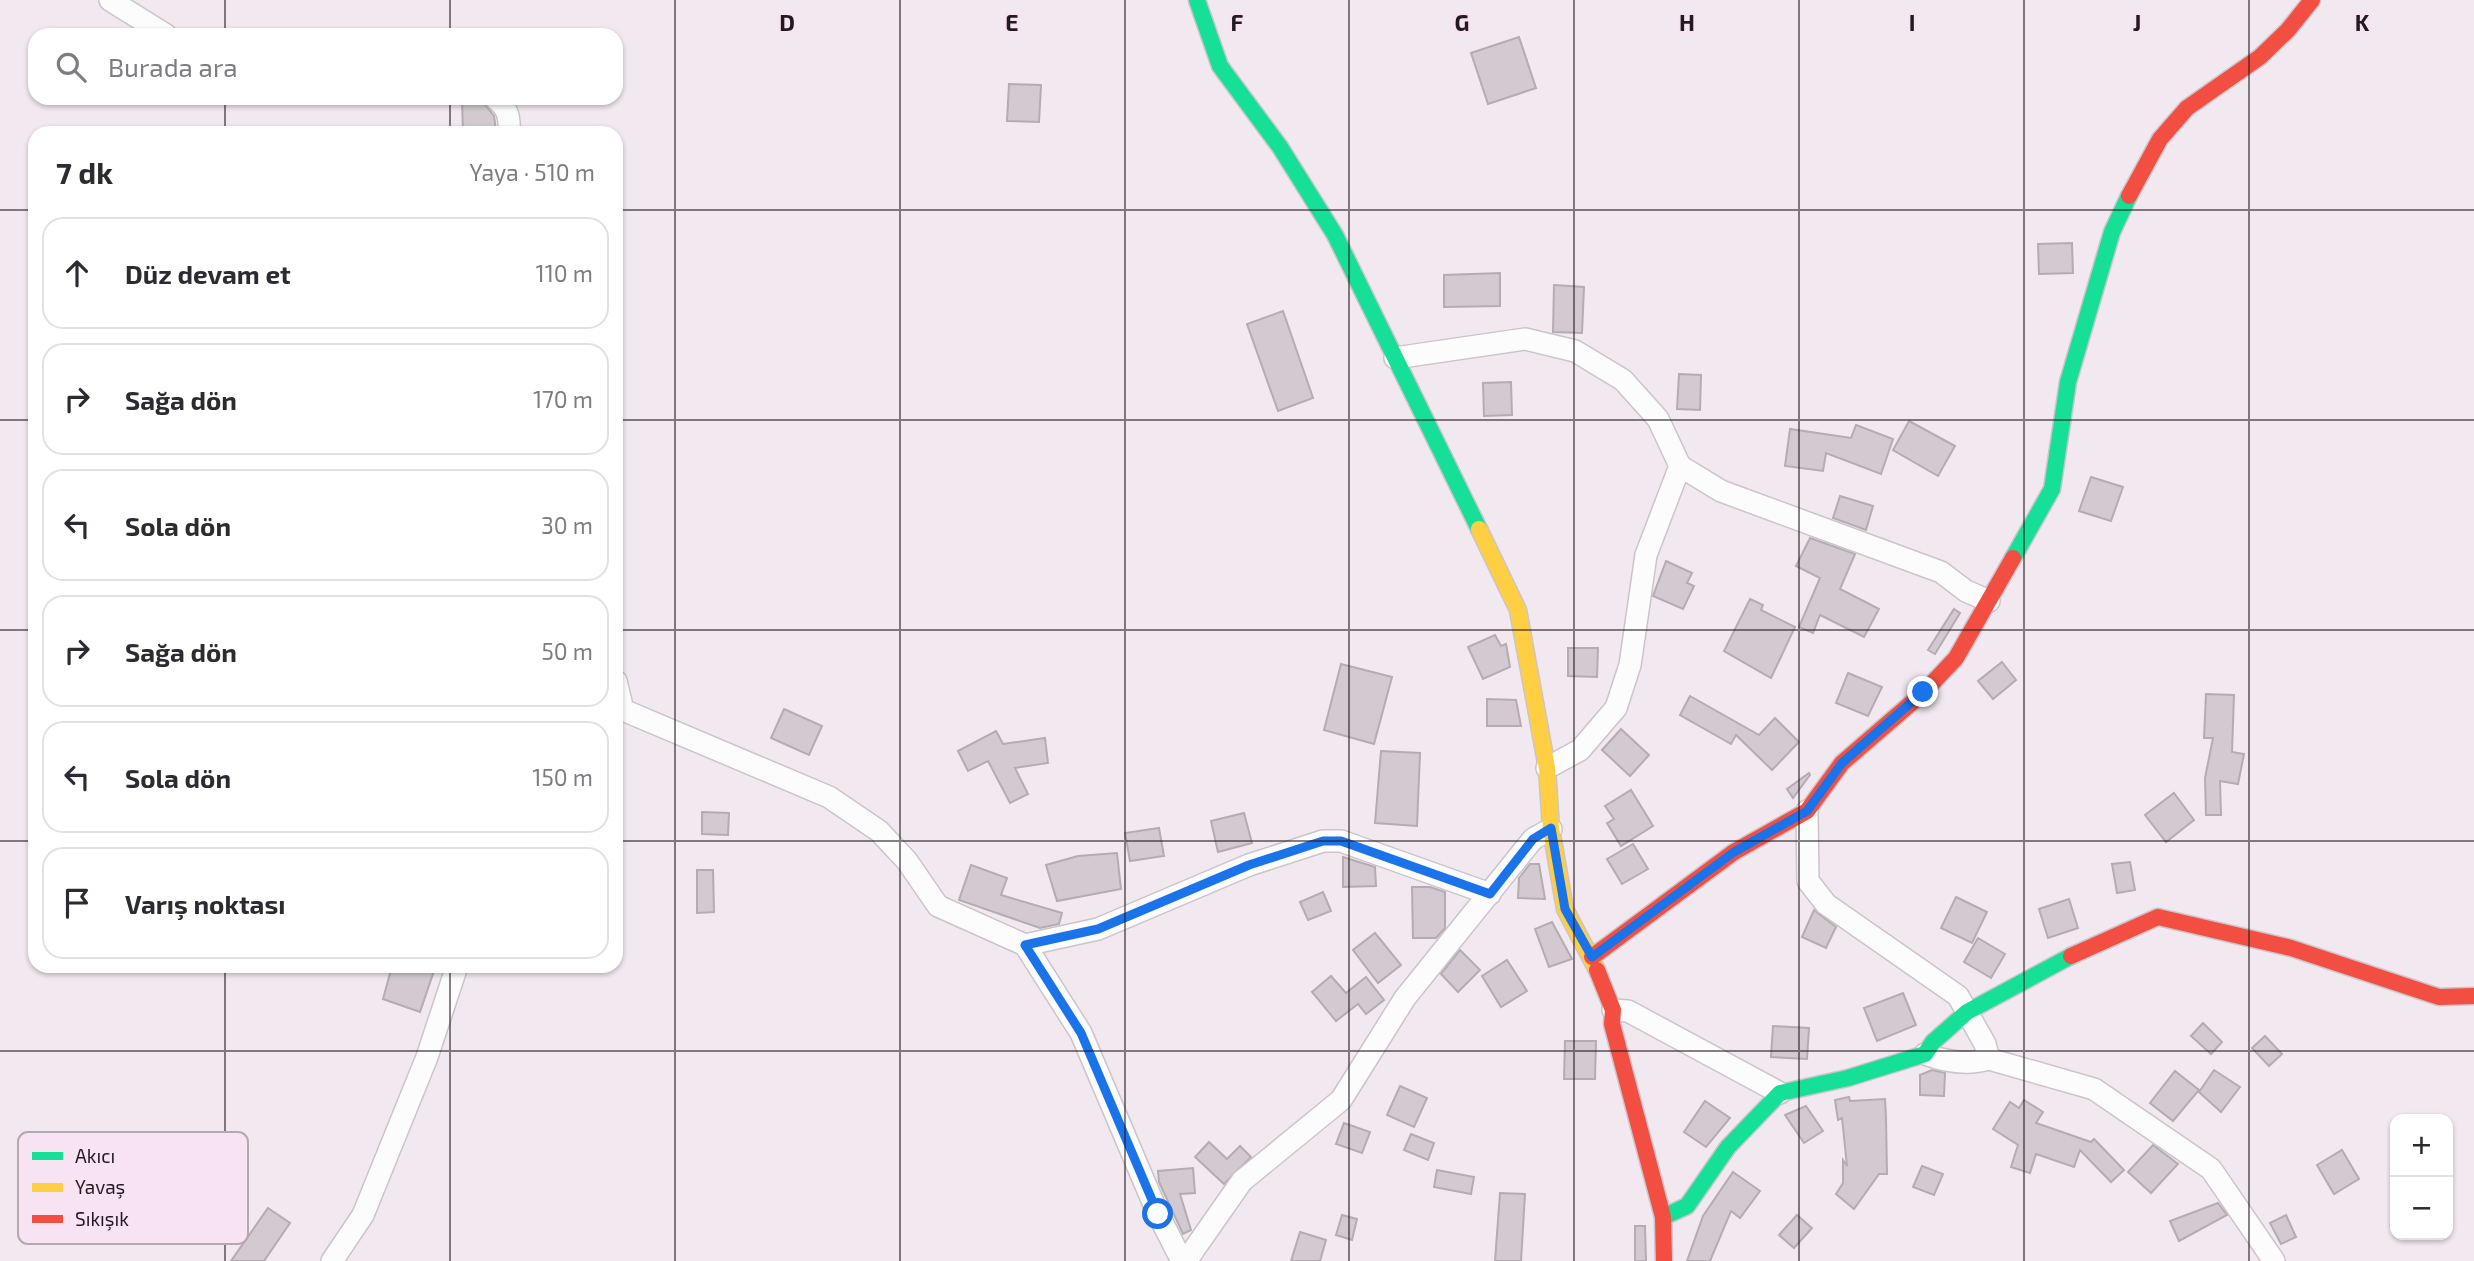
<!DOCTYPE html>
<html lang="tr">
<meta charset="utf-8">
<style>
body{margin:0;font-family:"Exo 2",sans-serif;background:#f7f7f7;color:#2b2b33}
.controls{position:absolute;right:21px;bottom:21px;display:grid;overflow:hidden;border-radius:14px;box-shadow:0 2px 5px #0004}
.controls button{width:63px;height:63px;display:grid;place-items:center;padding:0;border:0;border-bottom:2px solid #e1e1e2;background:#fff;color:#2b2b33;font:35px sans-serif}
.stop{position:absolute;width:21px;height:21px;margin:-16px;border:5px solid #1a73e8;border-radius:50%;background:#fff}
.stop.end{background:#1a73e8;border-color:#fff;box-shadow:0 2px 7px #0008}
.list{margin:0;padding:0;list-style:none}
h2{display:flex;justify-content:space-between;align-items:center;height:91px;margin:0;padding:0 28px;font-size:30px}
h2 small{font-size:23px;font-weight:400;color:#7c7c81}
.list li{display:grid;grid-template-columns:46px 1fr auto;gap:21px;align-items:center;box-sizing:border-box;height:112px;margin:0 14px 14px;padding:0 14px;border:2px solid #e1e1e2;border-radius:21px}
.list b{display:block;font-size:26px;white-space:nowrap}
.list em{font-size:23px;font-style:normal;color:#7c7c81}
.icon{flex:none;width:38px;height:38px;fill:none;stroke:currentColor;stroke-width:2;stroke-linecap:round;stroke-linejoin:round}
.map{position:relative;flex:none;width:2474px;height:1261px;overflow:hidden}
.search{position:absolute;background:#fff;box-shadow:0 2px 5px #0004;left:28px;top:28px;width:595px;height:77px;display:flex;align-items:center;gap:18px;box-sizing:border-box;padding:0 24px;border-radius:21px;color:#7c7c81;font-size:26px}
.panel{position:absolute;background:#fff;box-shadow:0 2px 5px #0004;left:28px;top:126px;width:595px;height:847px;border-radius:21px}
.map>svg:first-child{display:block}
.building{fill:#d2cad0;stroke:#b4acb1;stroke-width:2}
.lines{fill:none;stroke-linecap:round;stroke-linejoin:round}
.street-casing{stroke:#ccc4c9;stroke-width:24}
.fast-casing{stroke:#ccc4c9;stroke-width:19}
.slow-casing{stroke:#ccc4c9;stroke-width:19}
.jam-casing{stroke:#ccc4c9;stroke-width:19}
.street{stroke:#fdfcfd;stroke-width:21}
.fast{stroke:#16e098;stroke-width:16}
.slow{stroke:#ffcf43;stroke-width:16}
.jam{stroke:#f24e42;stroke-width:16}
.route{stroke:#1a73e8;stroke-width:9}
.grid{fill:none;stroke:#211a1f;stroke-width:2;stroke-opacity:0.55}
.key{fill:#f7e3f1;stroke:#b7a7b2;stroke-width:2}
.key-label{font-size:19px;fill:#211a1f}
.grid-label{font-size:23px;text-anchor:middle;font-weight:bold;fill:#211a1f;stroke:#f7e3f1;stroke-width:5;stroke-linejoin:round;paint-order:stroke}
</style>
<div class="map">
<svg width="2474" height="1261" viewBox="0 0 2474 1261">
<rect width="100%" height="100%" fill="#f2e8ef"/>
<!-- building -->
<g class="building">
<path d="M1519 37 1536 88 1488 104 1471 53Z"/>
<path d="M1009 84 1041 85 1039 122 1007 121Z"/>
<path d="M462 102H483L494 116 496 130 463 131Z"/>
<path d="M2072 243 2073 273 2039 274 2038 244Z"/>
<path d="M1500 273V306L1444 307V275Z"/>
<path d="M1554 285 1584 287 1582 333 1553 332Z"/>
<path d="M1283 311 1313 398 1278 411 1247 324Z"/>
<path d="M1679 374 1701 375 1700 410 1677 409Z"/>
<path d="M1511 382 1512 415 1484 416 1483 383Z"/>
<path d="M1909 421 1955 446 1938 476 1893 450Z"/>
<path d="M1856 425 1893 439 1881 474 1826 453 1823 471 1785 466 1790 429 1851 438Z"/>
<path d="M2091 477 2123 487 2111 521 2079 511Z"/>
<path d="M1840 496 1873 506 1866 530 1833 518Z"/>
<path d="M1810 538 1855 554 1840 589 1879 609 1864 637 1820 615 1813 633 1799 627 1820 578 1796 566Z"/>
<path d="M1666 561 1692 573 1687 583 1694 586 1683 609 1653 596Z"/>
<path d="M1750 599 1763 605 1761 610 1795 627 1771 678 1724 651Z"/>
<path d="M1954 609 1960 613 1935 654 1928 650Z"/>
<path d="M1495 635 1501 646 1506 644 1510 667 1483 679 1468 647Z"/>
<path d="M1568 648H1598L1597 677 1568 676Z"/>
<path d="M2002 662 2016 680 1993 699 1978 681Z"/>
<path d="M1341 664 1392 677 1374 744 1324 730Z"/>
<path d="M1848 673 1882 687 1868 716 1836 703Z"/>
<path d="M2206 694 2234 695 2232 752 2244 754 2238 784 2220 781 2221 815H2206L2205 778 2213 738H2204Z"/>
<path d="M1690 696 1759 735 1775 718 1799 742 1772 770 1736 735 1731 744 1680 715Z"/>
<path d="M1487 699 1516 700 1521 726H1487Z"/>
<path d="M784 709 822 726 809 755 771 738Z"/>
<path d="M1621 729 1649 755 1630 776 1602 750Z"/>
<path d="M996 731 1003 744 1045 738 1048 763 1015 768 1028 794 1010 803 988 761 968 771 958 751Z"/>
<path d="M1381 751 1420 753 1417 826 1375 823Z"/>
<path d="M1809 773 1810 775 1793 798 1787 789Z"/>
<path d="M1631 790 1653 826 1621 846 1607 823 1614 819 1605 806Z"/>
<path d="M2174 793 2194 820 2166 842 2145 815Z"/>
<path d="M702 812 729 813 728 835 702 834Z"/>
<path d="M1244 813 1252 843 1218 852 1211 821Z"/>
<path d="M1159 828 1164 856 1130 861 1125 833Z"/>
<path d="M1633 844 1648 869 1622 884 1607 859Z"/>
<path d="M1117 853 1121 889 1057 901 1046 865 1078 856Z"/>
<path d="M1343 857 1375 867 1376 886 1343 887Z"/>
<path d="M2130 862 2135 890 2117 893 2112 864Z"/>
<path d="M1530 864H1539L1545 899 1518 898 1519 878Z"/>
<path d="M971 865 1007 878 1001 895 1062 913 1059 924 1040 928 959 900Z"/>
<path d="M697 870H713L714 912 697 913Z"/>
<path d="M1412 887H1430L1445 892V928L1436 938H1413Z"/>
<path d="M1323 892 1331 911 1308 920 1300 902Z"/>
<path d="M1956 897 1987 912 1972 943 1941 928Z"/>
<path d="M2069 899 2078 928 2048 938 2039 909Z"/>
<path d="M1814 910 1836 927 1826 948 1802 937Z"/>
<path d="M1552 922 1572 959 1549 967 1535 929Z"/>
<path d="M1375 933 1401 965 1378 983 1353 950Z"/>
<path d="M1978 938 2005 954 1991 978 1964 962Z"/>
<path d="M1460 950 1480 970 1458 992 1441 974Z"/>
<path d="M1507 960 1527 991 1501 1007 1482 976Z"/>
<path d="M392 966H417L434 971 420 1012 383 999Z"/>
<path d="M1331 976 1346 993 1366 977 1384 1000 1366 1014 1358 1004 1336 1021 1312 992Z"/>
<path d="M1903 993 1916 1025 1877 1041 1864 1008Z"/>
<path d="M2203 1023 2222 1042 2211 1054 2191 1036Z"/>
<path d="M1773 1026 1809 1028 1807 1059 1771 1057Z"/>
<path d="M2265 1036 2282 1054 2269 1066 2252 1048Z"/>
<path d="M1565 1041H1596L1595 1079H1564Z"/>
<path d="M1932 1070 1945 1073 1944 1096 1920 1095V1075Z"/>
<path d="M2214 1070 2240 1087 2221 1112 2199 1092Z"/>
<path d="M2175 1071 2199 1090 2173 1121 2150 1103Z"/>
<path d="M1400 1086 1427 1098 1414 1127 1387 1115Z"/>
<path d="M1849 1097 1850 1101 1885 1099 1886 1118 1887 1174H1879L1854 1209 1836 1194 1843 1183V1160L1847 1166 1842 1118 1838 1120 1835 1100Z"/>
<path d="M2024 1100 2043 1112 2036 1123 2091 1142 2094 1139 2124 1170 2111 1182 2080 1150 2074 1167 2036 1154 2030 1173 2011 1167 2018 1145 1993 1129 2010 1102 2019 1108Z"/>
<path d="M1705 1101 1730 1118 1706 1147 1684 1132Z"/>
<path d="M1806 1106 1823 1131 1804 1143 1785 1115Z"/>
<path d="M1344 1123 1370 1132 1362 1153 1336 1144Z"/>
<path d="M1411 1134 1434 1143 1428 1160 1404 1150Z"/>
<path d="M1209 1142 1227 1159 1240 1146 1251 1157 1224 1184 1195 1157Z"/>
<path d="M2153 1145 2178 1164 2151 1193 2128 1172Z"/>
<path d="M2342 1150 2359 1179 2334 1194 2317 1165Z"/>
<path d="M1922 1166 1943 1174 1934 1195 1913 1187Z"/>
<path d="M1193 1168 1195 1193 1180 1194 1191 1230 1183 1234 1159 1182 1158 1171Z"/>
<path d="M1437 1170 1474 1177 1471 1194 1434 1187Z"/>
<path d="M1733 1172 1760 1191 1740 1218 1731 1211 1710 1261H1687L1703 1216Z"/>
<path d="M1500 1193 1525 1194 1521 1261H1495Z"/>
<path d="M2218 1203 2227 1215 2179 1241 2170 1221Z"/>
<path d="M268 1208 290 1223 264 1261H231Z"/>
<path d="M1342 1215 1357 1219 1352 1240 1336 1235Z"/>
<path d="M1797 1215 1812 1228 1794 1248 1779 1235Z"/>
<path d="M2286 1215 2296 1237 2281 1244 2270 1223Z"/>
<path d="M1635 1226H1645L1646 1261H1635Z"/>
<path d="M1300 1232 1326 1240 1320 1261H1291Z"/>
</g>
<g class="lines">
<defs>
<g id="street">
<path d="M110 0 166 35"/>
<path d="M495 98C508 108 510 117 509 133"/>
<path d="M1395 358 1525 339 1575 351 1623 380 1658 419 1680 466 1721 491 1941 572 1966 591 1989 601"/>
<path d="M616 681 623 710"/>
<path d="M623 710 829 797 879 831 907 861 938 906 1025 945 1081 1033 1158 1214 1182 1261"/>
<path d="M1547 768 1580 750 1616 708 1630 665 1646 555 1680 466"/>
<path d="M1807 811 1808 881 1826 904 1958 996 1985 1044 1989 1059"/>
<path d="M1025 945 1098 929 1249 865 1323 841H1341L1490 894"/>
<path d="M1613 1010 1628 1011 1780 1093"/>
<path d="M1925 1054C1946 1062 1968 1065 1989 1059L2094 1089 2211 1169 2274 1261"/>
<path d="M332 1261 363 1215 427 1057 457 966"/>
<path d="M1186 1261 1242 1181 1341 1100 1405 998 1533 839 1551 829"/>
</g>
<g id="fast">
<path d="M1197 0 1220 66 1280 147 1335 235 1479 529"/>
<path d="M2013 558 2052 489 2068 382 2112 232 2129 196"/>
<path d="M1663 1217 1687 1206 1728 1147 1780 1093 1848 1078 1925 1054 1933 1042 1967 1012 2071 956"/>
</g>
<path id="slow" d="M1479 529 1518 610 1547 768 1551 829 1565 909 1597 970"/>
<g id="jam">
<path d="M2129 196 2160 139 2187 108 2260 57 2288 30 2312 0"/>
<path d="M2071 956 2158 917 2291 948 2439 997 2474 996"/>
<path d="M1592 957 1734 852 1807 811 1842 763 1923 693 1956 658 2013 558"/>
<path d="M1597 970 1613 1010 1612 1024 1663 1217 1664 1261"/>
</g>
</defs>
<!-- street casing -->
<use href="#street" class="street-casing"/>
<!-- fast casing -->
<use href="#fast" class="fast-casing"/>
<!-- slow casing -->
<use href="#slow" class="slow-casing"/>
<!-- jam casing -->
<use href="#jam" class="jam-casing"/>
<!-- street -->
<use href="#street" class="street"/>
<!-- fast -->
<use href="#fast" class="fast"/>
<!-- slow -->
<use href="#slow" class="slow"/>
<!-- jam -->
<use href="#jam" class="jam"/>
</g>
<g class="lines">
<!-- route -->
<path class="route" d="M1158 1214 1081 1033 1025 945 1098 929 1249 865 1323 841H1341L1490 894 1533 839 1551 828 1565 909 1592 957 1734 852 1807 811 1842 763 1923 692"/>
</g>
<!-- grid -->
<path class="grid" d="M225 0V35M450 0V35M675 0V1261M900 0V1261M1125 0V1261M1349 0V1261M1574 0V1261M1799 0V1261M2024 0V1261M2249 0V1261M225 98V133M450 98V133M0 210H35M616 210H2474M0 420H35M616 420H2474M0 630H35M616 630H2474M0 841H35M616 841H2474M225 966V1261M450 966V1261M0 1051H2474"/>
<!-- legend -->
<rect x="18" y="1132" width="230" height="112" rx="10" class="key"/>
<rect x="32" y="1152" width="31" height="8" fill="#16e098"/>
<rect x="32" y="1183" width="31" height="9" fill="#ffcf43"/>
<rect x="32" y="1215" width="31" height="8" fill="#f24e42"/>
<g class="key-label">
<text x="75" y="1163">Akıcı</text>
<text x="75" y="1194">Yavaş</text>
<text x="75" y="1226">Sıkışık</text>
</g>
<g class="grid-label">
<text x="787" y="31">D</text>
<text x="1012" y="31">E</text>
<text x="1237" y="31">F</text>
<text x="1462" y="31">G</text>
<text x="1687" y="31">H</text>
<text x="1912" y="31">I</text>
<text x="2137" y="31">J</text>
<text x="2362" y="31">K</text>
</g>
</svg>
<div class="controls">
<button>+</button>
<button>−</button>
</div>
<div class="stop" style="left:1158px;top:1214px"></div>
<div class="stop end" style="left:1923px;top:692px"></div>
<div class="search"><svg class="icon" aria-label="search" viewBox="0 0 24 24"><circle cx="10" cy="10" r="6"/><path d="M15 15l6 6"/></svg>Burada ara</div>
<section class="panel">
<h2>7 dk<small>Yaya · 510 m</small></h2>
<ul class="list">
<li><svg class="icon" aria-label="ahead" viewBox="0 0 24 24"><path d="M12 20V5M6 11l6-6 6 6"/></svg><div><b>Düz devam et</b></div><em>110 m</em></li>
<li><svg class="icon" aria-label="right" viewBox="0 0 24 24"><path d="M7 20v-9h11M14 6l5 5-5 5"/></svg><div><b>Sağa dön</b></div><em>170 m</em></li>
<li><svg class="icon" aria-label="left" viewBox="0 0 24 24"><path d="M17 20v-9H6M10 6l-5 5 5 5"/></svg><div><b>Sola dön</b></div><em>30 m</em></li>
<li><svg class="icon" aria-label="right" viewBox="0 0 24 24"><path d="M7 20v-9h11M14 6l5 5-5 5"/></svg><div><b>Sağa dön</b></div><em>50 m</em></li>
<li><svg class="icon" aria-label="left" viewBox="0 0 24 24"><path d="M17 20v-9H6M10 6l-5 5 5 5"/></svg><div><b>Sola dön</b></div><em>150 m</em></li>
<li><svg class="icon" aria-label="arrive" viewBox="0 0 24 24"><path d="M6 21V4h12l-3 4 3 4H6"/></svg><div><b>Varış noktası</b></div></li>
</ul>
</section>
</div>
